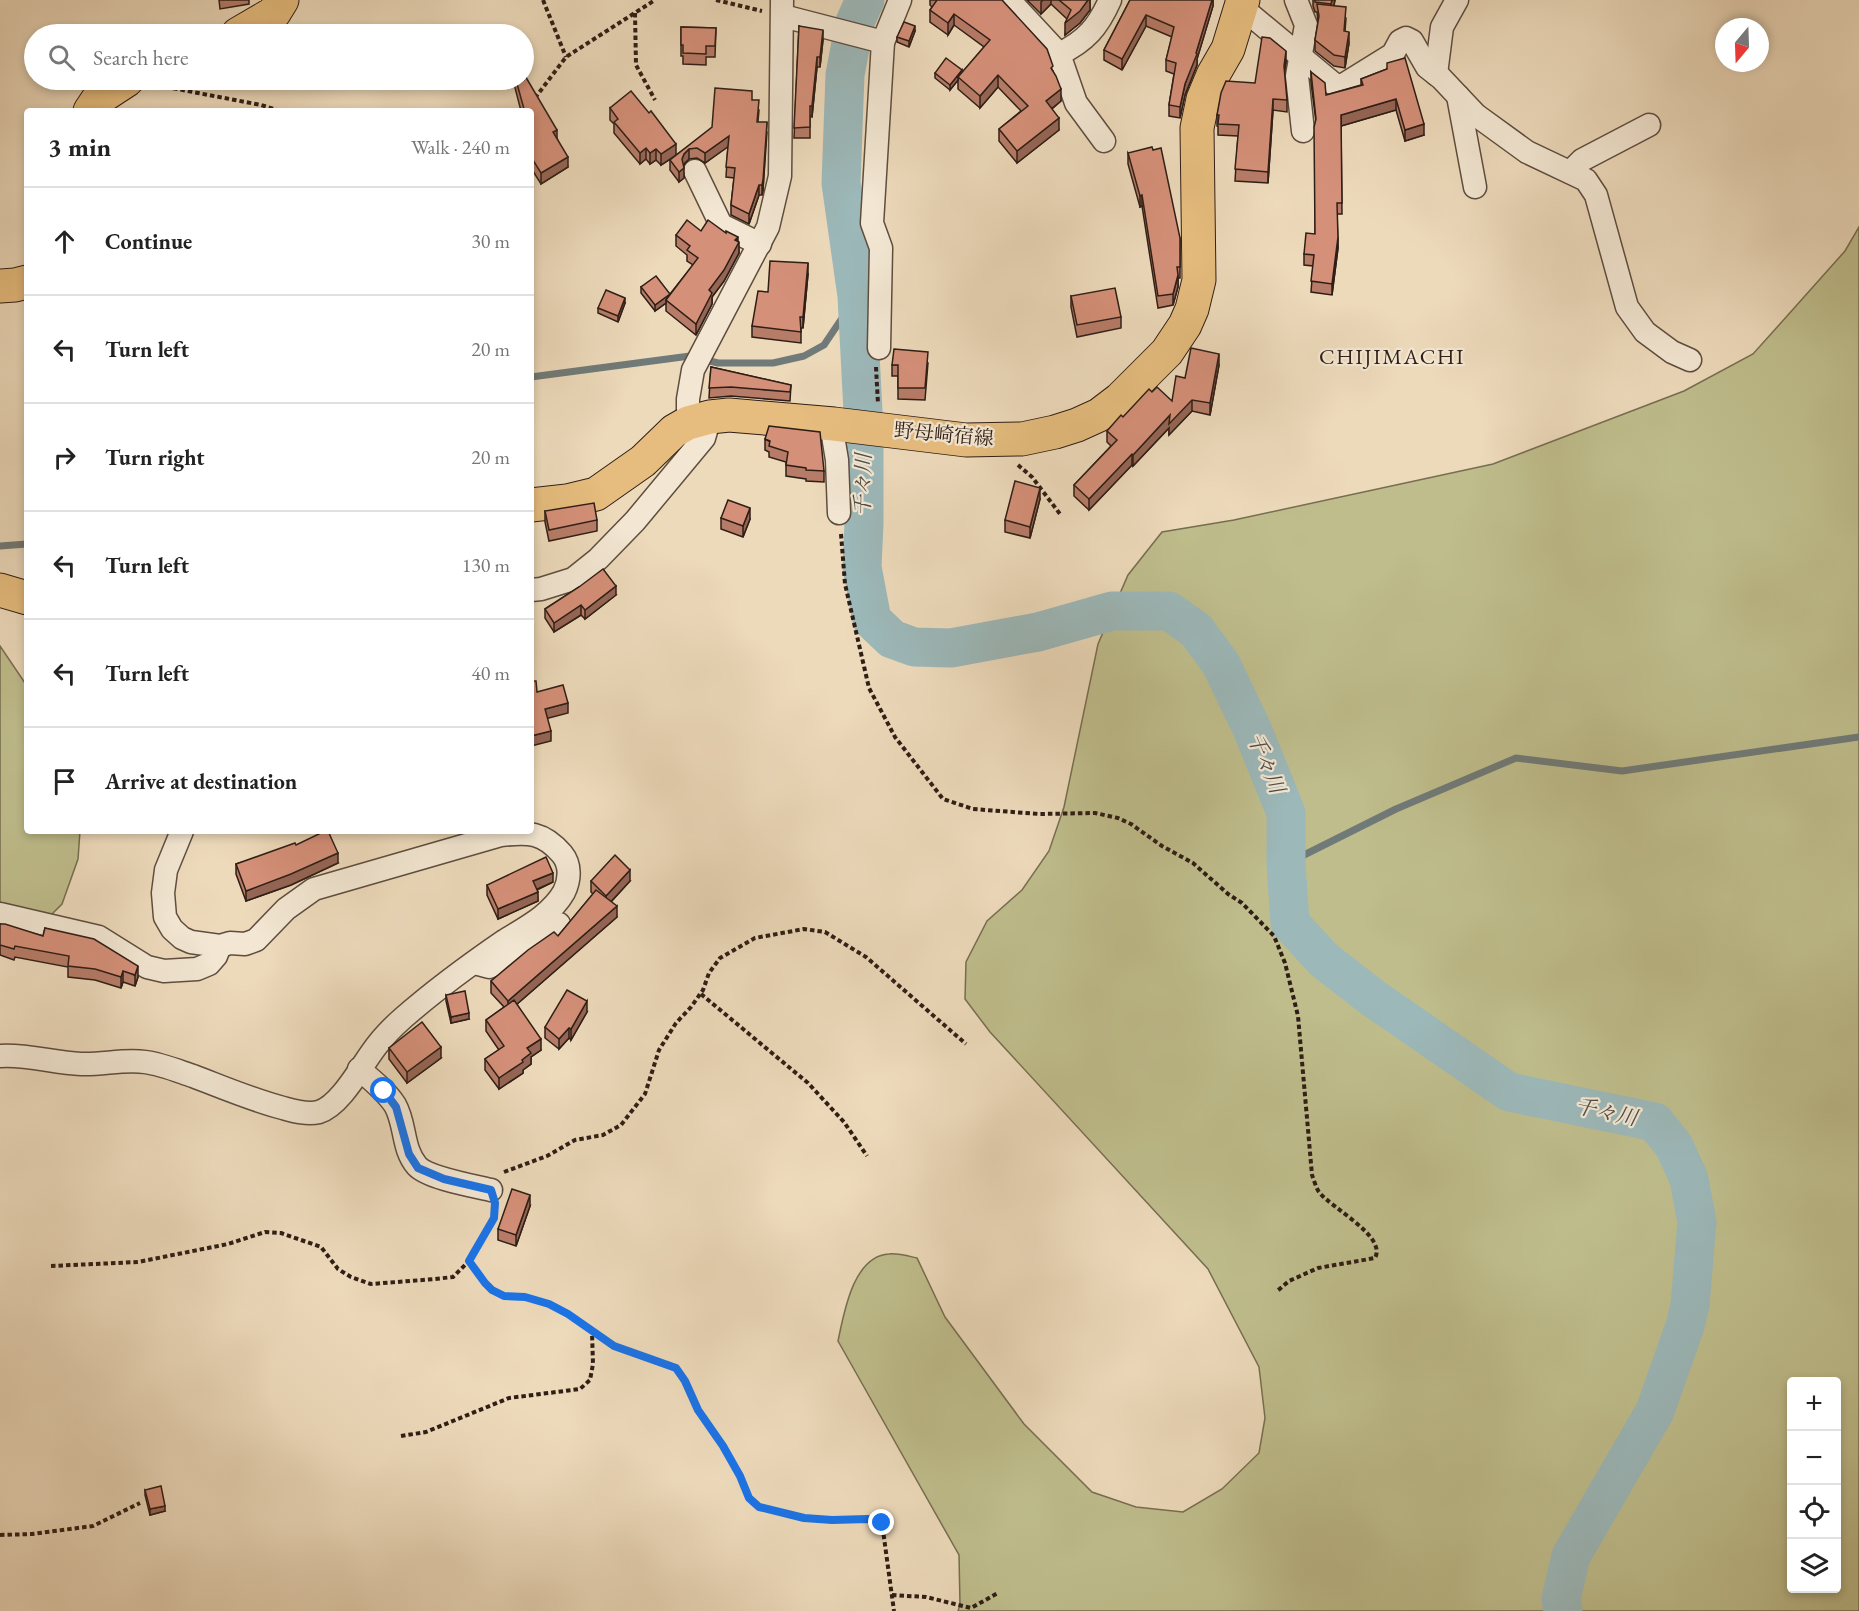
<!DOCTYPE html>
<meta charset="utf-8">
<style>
body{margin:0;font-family:"EB Garamond","Noto Serif JP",serif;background:#f2f2f2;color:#222}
.controls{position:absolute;right:18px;bottom:18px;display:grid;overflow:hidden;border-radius:6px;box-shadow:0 3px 9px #0003}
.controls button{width:54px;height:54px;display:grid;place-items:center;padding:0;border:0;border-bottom:2px solid #e0e0e0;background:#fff;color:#222;font:30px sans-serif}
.compass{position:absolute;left:1715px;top:18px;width:54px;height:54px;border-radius:50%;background:#fff;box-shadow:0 3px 9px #0003;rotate:199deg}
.stop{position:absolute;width:18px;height:18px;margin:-14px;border:4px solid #1a73e8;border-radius:50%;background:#fff}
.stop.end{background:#1a73e8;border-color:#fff;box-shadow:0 2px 6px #0008}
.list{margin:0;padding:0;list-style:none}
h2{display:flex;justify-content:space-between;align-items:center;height:78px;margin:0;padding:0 24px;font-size:26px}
h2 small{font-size:20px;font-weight:400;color:#767676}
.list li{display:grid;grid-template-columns:39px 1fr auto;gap:18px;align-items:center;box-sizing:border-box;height:108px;padding:0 24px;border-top:2px solid #e0e0e0}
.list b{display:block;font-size:22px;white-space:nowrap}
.list em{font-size:20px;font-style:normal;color:#767676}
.icon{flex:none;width:33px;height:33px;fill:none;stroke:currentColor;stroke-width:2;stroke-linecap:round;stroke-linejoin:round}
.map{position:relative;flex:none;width:1859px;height:1611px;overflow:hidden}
.search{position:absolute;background:#fff;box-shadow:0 3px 9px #0003;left:24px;top:24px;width:510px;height:66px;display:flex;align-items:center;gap:15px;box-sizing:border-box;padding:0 21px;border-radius:33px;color:#767676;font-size:22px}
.panel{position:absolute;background:#fff;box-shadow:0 3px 9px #0003;left:24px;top:108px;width:510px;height:726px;border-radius:6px}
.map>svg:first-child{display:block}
.green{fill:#bfbd8c;stroke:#776e51;stroke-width:1.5;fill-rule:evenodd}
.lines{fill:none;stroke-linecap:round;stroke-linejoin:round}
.stream{stroke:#707a78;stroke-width:7}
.river{stroke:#9cb8b9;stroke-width:39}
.street-casing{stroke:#5e4d3f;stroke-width:25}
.primary-casing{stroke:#2f1e16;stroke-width:35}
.path{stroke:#2f1e16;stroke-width:4;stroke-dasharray:4.5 3;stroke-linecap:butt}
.street{stroke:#f3e7d3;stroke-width:22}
.primary{stroke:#e6bd7e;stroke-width:33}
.wall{fill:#b77c68;stroke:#2f1e16;stroke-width:1.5}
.shaded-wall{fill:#956555;stroke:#2f1e16;stroke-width:1.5}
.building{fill:#d59079;stroke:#2f1e16;stroke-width:1.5}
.route{stroke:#1a73e8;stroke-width:8}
.labels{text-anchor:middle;stroke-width:4.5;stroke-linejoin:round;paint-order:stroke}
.street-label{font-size:20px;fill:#2f1e16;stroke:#f3e7d3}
.water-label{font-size:21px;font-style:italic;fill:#504c47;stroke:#f3e7d3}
.quarter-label{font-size:22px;letter-spacing:1.5px;fill:#2f1e16;stroke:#f3e7d3}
</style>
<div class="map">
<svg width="1859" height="1611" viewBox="0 0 1859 1611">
<rect width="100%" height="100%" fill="#eddabb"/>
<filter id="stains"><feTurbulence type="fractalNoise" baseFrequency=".00333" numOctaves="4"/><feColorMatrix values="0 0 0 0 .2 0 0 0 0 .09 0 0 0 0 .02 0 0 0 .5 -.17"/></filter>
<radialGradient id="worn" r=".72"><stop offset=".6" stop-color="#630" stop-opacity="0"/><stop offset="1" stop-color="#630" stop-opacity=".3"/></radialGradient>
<!-- green -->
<g class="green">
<path d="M1859 227V1611H958L960 1605 959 1555 838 1341C844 1313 853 1256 889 1254 897 1253 908 1256 917 1258L945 1317 1024 1424 1092 1492 1136 1507 1183 1512 1222 1489 1259 1453 1265 1418 1259 1367 1208 1269 990 1032 965 999 966 962 987 921 1022 890 1049 851 1064 807 1098 644 1128 575 1162 532 1234 520 1493 464 1684 391 1753 354 1845 251ZM1792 1382H1836V1588H1792Z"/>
<path d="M0 646 27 686V831H80L78 859 62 904 47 919 0 912Z"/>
</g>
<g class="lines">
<!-- stream -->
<g class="stream">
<path d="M531 377 690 356 718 363H773L804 356 824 345 857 296"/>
<path d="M0 546 27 544"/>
<path d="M1286 864 1396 809 1516 758 1622 771 1859 737"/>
</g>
<!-- river -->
<path class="river" d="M865 0 855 22 845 75 841 183 857 296 864 431V523L862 567 872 620 892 639 914 647 951 648 1038 632 1112 611H1169L1196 630 1221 664 1253 731 1286 813V864L1290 923 1324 960 1373 998 1509 1092 1655 1122 1674 1146 1689 1179 1697 1222 1690 1305 1685 1326 1655 1411 1571 1556 1561 1599 1563 1611"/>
<defs>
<g id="street">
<path d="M1009 0 1059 54 1076 103 1104 141"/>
<path d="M1296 0 1306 25 1297 76 1303 131"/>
<path d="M1241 7 1335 85H1343L1393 54 1400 41 1406 38 1412 41 1427 67 1441 78 1476 115 1527 152 1586 180 1596 195 1627 307 1645 332 1672 352 1690 360"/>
<path d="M783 16 883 42 900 0"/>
<path d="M1059 54C1086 41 1098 27 1110 0"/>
<path d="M1436 74 1442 27 1457 0"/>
<path d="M1458 96 1475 187"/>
<path d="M695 171 721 225 760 244"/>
<path d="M1570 172 1582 160 1649 125"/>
<path d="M879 348 881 248 872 223 883 42"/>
<path d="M688 423V399L693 370 768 227 780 176 782 0"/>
<path d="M831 424 837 460 839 513"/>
<path d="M531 590 541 589 573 579 598 559 635 521 704 438 710 417"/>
<path d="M0 914 99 937 147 967 164 971 197 969 209 964 216 956 220 946"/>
<path d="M478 964 489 967 509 958 559 924"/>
<path d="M0 1056C27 1054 54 1063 81 1064 102 1065 124 1059 145 1062 161 1064 178 1071 193 1076 222 1087 252 1100 283 1108 294 1111 307 1115 319 1112 342 1105 363 1062 378 1044 385 1035 394 1026 403 1018 435 990 469 965 504 941 525 928 551 915 564 892 570 880 571 865 562 854 543 832 529 832 501 835L314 889 286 909 256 940 245 944 230 943 220 946 191 942 182 938 172 929 165 917 163 893 166 870 182 831"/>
<path d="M359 1069C372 1080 386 1091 395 1105 406 1124 402 1149 417 1166 428 1178 474 1186 491 1190"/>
</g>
<g id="primary">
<path d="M238 34 274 13 282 0"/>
<path d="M90 111 98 99 127 80"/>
<path d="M0 286 15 285 27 282"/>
<path d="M531 505 567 501 596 494 643 461 674 431 688 423 710 417 729 415 834 424 966 440 1022 439 1055 432 1077 425 1099 415 1120 399 1167 352 1185 325 1192 309 1199 280 1197 128 1203 99 1213 75 1228 49 1243 0"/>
<path d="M0 590 27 598"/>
</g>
</defs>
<!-- street casing -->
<use href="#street" class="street-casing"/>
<!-- primary casing -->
<use href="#primary" class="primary-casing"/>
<!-- path -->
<g class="path">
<path d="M543 0 566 57"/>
<path d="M716 0 762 11"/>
<path d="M635 13 636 65 655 100"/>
<path d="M151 84 261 105 280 111"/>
<path d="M535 98 566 57 655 0"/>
<path d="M876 367 878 404"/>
<path d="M1018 465 1032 477 1060 514"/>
<path d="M841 534 845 584 869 688 895 737 943 799 973 809 1039 814 1095 813 1118 818 1131 824 1162 846 1193 863 1228 894 1242 903 1274 936 1285 963 1298 1016 1312 1175C1314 1180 1316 1188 1319 1192 1331 1208 1387 1236 1375 1258L1318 1268 1289 1281 1276 1292"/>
<path d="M701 994 808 1083 844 1122 867 1156"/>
<path d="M504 1172 547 1156 575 1140 603 1135 621 1125 645 1094 659 1050 676 1023 691 1007 703 990 709 973 720 958 755 938 804 929 825 932 866 957 966 1044"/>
<path d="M469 1261 485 1283 492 1290 504 1296 525 1297 549 1304 568 1314 614 1346 676 1368 685 1381 698 1410 723 1446 740 1476 749 1499 759 1507 804 1518 832 1520 868 1519 882 1523 894 1611"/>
<path d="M51 1266 138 1262 228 1244 265 1232 281 1233 321 1247 338 1269 351 1277 371 1284 435 1279 453 1277 471 1259 494 1218 495 1210"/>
<path d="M401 1436 426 1432 509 1398 580 1389 590 1380 593 1364 592 1332"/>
<path d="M0 1535 32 1534 93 1526 140 1503"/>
<path d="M892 1595 926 1597 971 1608 998 1593"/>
</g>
<!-- street -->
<use href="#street" class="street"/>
<!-- primary -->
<use href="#primary" class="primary"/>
</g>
<!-- wall -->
<g class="wall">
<path d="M219 0H249V4L220 9Z"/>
<path d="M930 0H1002L1053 71 1061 101 1052 109 1059 130 1017 163 999 141V129L1021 111 998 87 980 108 958 89V80L950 90 935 78V73H962L984 47 954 25 948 35 930 22V10L932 7 930 5Z"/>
<path d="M1027 0H1090V10L1080 23 1065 35 1067 19 1051 4 1041 14Z"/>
<path d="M1130 0H1213V6L1197 59V65L1185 95 1180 118 1169 116V105L1174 74 1166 71V60L1172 37 1146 26 1122 70 1104 60V50Z"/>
<path d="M1313 0H1335L1334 6 1346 18 1345 32 1349 43 1345 68 1334 66 1315 51V40L1318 22 1317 12H1315L1313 6Z"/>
<path d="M799 26 823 40 820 67H817L812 117 810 116V138H794Z"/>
<path d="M681 27 716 28 715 57H706V65L683 64V56H681Z"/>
<path d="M915 31 909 47 897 42V37Z"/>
<path d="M1286 62 1284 72 1287 100V112L1273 110 1268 183 1235 181 1238 136 1218 135V126H1217V115Z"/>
<path d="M1387 69 1424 135 1405 141 1396 110 1341 126 1342 214H1337L1338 248 1332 295 1311 292 1313 266 1304 265V254L1315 234 1316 122 1311 83V72L1326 95 1361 85V79Z"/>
<path d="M513 80H524L557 138 568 167 541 184 531 168V111H521Z"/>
<path d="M752 100 759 110 758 122 767 132 763 190 762 195H759L749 224 731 215V205L734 178 726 177 728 146 705 163 697 158 689 159 683 166 684 178 679 182 670 170V160L675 156 661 165 656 160 650 164 646 159 640 164 614 133V124L610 120V108L676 155Z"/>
<path d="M1128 153 1180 238V278H1178V287L1173 305 1158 308 1142 206 1140 207 1128 164Z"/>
<path d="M701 231 738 241 739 253 724 281 712 297V304L696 335 666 311V303L655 311 641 293V287L670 294 693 265 687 261V255L676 246V235Z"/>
<path d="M808 274 803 328H801V343L752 337V326L768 292Z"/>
<path d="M1071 296 1121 317V328L1077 337 1071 307Z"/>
<path d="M625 303 618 322 598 313V308Z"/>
<path d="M928 363 925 400 898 399V376H892V365Z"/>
<path d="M1219 365 1210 415 1192 411 1169 435V428L1133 466 1132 465 1089 510 1074 496V485L1111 446 1107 442V431L1152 392 1172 401 1185 378Z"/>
<path d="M711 367 791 385 790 401 731 396 709 398Z"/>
<path d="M765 439 824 471V482L806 481V479L786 476V462L769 457V452L765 450Z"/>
<path d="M1040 499 1030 538 1005 532V520Z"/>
<path d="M545 511 597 520V531L549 541 545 522Z"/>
<path d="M721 518 750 519 743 537 721 529Z"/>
<path d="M579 587 616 595 585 619 581 615 554 632 545 618V609Z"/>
<path d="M296 845 338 863 291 885 246 901 236 874V864Z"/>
<path d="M591 881H630L611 902 617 917 517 1004 541 1050 531 1057V1064L523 1070V1073L499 1089 485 1070V1059L499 1050 486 1031V1020L504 1007 491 993V981L558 936 593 894 591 892Z"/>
<path d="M553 882 537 890 538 901 498 919 487 895V885Z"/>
<path d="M0 924 43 936 45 928 138 977 135 986 123 982 121 988 95 980 68 977V967L15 957 14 960 0 955Z"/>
<path d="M446 995 469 1019 451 1023 446 1001Z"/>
<path d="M587 1012 571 1040 569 1038 559 1049 545 1038V1027Z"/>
<path d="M389 1048 441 1058 407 1083 389 1059Z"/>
<path d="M530 1206 516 1246 498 1240V1229Z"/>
<path d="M145 1490 165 1511 150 1515 145 1495Z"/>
</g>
<!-- shaded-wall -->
<g class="shaded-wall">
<path d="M1043 0H1051V4L1041 14V2Z"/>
<path d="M1088 0H1090V10L1080 23 1065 35V23Z"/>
<path d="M1212 0H1213V6L1197 59V65L1185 95 1180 118V107L1185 84 1196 53Z"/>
<path d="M1332 0H1335L1331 15V4Z"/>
<path d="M954 14V25L948 35V23Z"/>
<path d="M1146 15V26L1122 70V59Z"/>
<path d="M915 26V31L909 47V41Z"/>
<path d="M823 30V40L820 67V57Z"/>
<path d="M1349 32V43L1345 68V57Z"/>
<path d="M1286 51V62L1284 77V66Z"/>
<path d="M817 57V67L812 117V106Z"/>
<path d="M962 70V76L958 77V80L950 90V85Z"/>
<path d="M998 75V87L980 108V96Z"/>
<path d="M1061 89V101L1046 113V101Z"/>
<path d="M1273 99V110L1268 183V172Z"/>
<path d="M1396 99V110L1341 126V115Z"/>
<path d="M1059 118V130L1017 163V151Z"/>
<path d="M767 122 763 190 762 195V185Z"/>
<path d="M1424 124V135L1405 141V130Z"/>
<path d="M557 130V140L553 132Z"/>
<path d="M729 136V146L705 163V153Z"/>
<path d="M676 144V155L661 165V154Z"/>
<path d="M646 148V159L640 164V153Z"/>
<path d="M656 149V160L650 164V153Z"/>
<path d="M689 149V159L684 164 682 169V159L684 154Z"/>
<path d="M568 157V167L541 184V173Z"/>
<path d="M684 168V178L679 182V172Z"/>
<path d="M759 185V195L749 224V214Z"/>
<path d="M1142 195V206L1140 207V196Z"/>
<path d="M738 237V244L739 242V253L724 281 712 297V304L696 335V324L709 290Z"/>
<path d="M1338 237V248L1332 295V284Z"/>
<path d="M808 263V274L803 328V317Z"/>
<path d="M1178 275V287L1173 305V294Z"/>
<path d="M670 294 666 300V303L655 311V305Z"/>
<path d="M625 298V303L618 322V316Z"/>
<path d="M1219 354V365L1210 415V403Z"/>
<path d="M1192 400V411L1169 435V428L1133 466V455L1170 415Z"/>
<path d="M1132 454V465L1089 510V499Z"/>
<path d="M1040 488V499L1030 538V527Z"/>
<path d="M750 508V519L743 537V526Z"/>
<path d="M616 586V595L585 619V610Z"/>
<path d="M581 605V615L554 632V623Z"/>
<path d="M568 703V713L545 719V709Z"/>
<path d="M551 731V741L531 746V736Z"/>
<path d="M338 853V863L291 885 246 901V891Z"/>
<path d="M630 870V881L606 907V896Z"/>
<path d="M553 873V882L533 891V881Z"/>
<path d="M538 892V901L498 919V909Z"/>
<path d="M617 906V917L508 1012V1001Z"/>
<path d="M138 966V977L135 986V975Z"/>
<path d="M123 971V982L121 988V977Z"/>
<path d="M587 1001V1012L571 1040V1029Z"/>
<path d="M469 1013V1019L451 1023V1017Z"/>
<path d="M569 1028V1038L559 1049V1039Z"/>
<path d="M541 1039V1050L531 1057V1064L523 1070V1073L499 1089V1078L527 1048Z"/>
<path d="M441 1047V1058L407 1083V1072Z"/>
<path d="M530 1195V1206L516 1246V1235Z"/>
<path d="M165 1506V1511L150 1515V1509Z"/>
</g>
<!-- building -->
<g class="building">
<path d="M937 0H1002L1047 49 1053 66 1051 68 1056 76 1061 89 1046 101 1059 118 1017 151 999 129 1028 106 998 75 980 96 958 77 990 40 954 14 948 23 930 10Z"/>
<path d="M1059 0H1088L1080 11 1065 23 1071 10Z"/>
<path d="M1130 0H1212L1196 53 1197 54 1185 84 1180 107 1169 105 1176 63 1166 60 1174 27 1146 15 1122 59 1104 50Z"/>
<path d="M1315 0H1332L1331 4 1315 2Z"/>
<path d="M1317 4 1346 7 1344 31 1349 32 1345 57 1334 55 1315 40 1319 16Z"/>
<path d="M904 22 915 26 909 41 897 37Z"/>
<path d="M799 26 823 30 820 57H817L812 106H810V127L794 128Z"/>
<path d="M681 27 716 28 715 46H706V54L683 53V45H681Z"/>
<path d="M1262 37 1270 38 1286 51 1284 66 1287 100 1273 99 1268 172 1235 169 1239 125 1218 124 1219 115H1217L1221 93 1226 81 1255 83Z"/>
<path d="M946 58 962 70 950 85 935 73Z"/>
<path d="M1405 58 1424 124 1405 130 1396 99 1341 115 1342 203H1337L1338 237 1332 284 1311 281 1314 255 1304 254 1306 233 1315 234 1314 127 1316 119 1311 72 1325 83 1326 95 1363 85 1361 79 1387 69V63Z"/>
<path d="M524 74 557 130 553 132 568 157 541 173 531 157V111H521L524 109 516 80H524Z"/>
<path d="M715 88 752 91V100H759L757 122H767L763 180 762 185H759L749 214 731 205 735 168 726 167 729 136 705 153 697 148 689 149 684 154 682 159 684 168 679 172 670 160 712 127Z"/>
<path d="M631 91 649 113 651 111 676 144 661 154 656 149 650 153 646 148 640 153 614 122 618 119 610 108Z"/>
<path d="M1152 147 1153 150 1161 148 1180 238V267H1177L1178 275 1173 294 1158 296 1142 195 1140 196 1128 153Z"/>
<path d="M687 220 701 231 708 220 726 233V231L738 237 735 240 739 242 724 270 709 290 712 293 696 324 666 300 698 258 687 250 690 246 676 235Z"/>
<path d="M770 261 808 263 803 317H800L801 332 752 326 758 291 768 292Z"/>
<path d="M656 276 670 294 655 305 641 287Z"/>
<path d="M1115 288 1121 317 1077 325 1071 296Z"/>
<path d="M606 290 625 298 618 316 598 308Z"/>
<path d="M1191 348 1219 354 1210 403 1192 400 1169 424 1170 415 1133 455 1132 454 1089 499 1074 485 1117 440 1107 431 1121 415 1123 417 1149 389 1152 392 1157 387 1172 401 1176 376 1185 378Z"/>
<path d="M894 349 928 352 925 388H898V365H892Z"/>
<path d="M711 367 791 385 790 392 731 387 709 388Z"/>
<path d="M769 426 820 432 824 471 806 470V468L786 465 788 452 769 446 770 441 765 439Z"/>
<path d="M1015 481 1040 488 1030 527 1005 520Z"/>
<path d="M728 500 750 508 743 526 721 518Z"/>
<path d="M594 503 597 520 549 530 545 511Z"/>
<path d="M603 569 616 586 585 610 581 605 554 623 545 609 579 587Z"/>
<path d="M531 681H536L537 692 563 685 568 703 545 709 551 731 531 736Z"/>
<path d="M325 831H328L338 853 291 874 246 891 236 864 295 843 296 845Z"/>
<path d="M615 855 630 870 606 896 591 881Z"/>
<path d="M546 857 553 873 533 881 538 892 498 909 487 885Z"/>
<path d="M596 890 617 906 508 1001 491 981 528 950 554 932 558 936Z"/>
<path d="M0 924H5L43 936 45 928 94 939 138 966 135 975 123 971 121 977 95 969 68 966 69 956 15 946 14 949 0 945Z"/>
<path d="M567 990 587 1001 571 1029 569 1028 559 1039 545 1027Z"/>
<path d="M465 991 469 1013 451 1017 446 995Z"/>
<path d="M514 1000 541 1039 527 1048 531 1053 522 1060 523 1062 499 1078 485 1059 504 1046 486 1020Z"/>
<path d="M422 1022 441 1047 407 1072 389 1048Z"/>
<path d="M512 1189 530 1195 516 1235 498 1229Z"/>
<path d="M161 1486 165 1506 150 1509 145 1490Z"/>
</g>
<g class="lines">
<!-- route -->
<path class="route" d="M384 1091 396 1107 409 1154 418 1168 444 1179 491 1190 495 1203 494 1218 469 1261 485 1283 492 1290 504 1296 525 1297 549 1304 568 1314 614 1346 676 1368 685 1381 698 1410 723 1446 740 1476 749 1498 759 1507 804 1518 832 1520 868 1519 882 1523"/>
</g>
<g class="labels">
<!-- street labels -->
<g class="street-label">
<text transform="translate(944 434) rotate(5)" y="7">野母崎宿線</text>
</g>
<!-- water labels -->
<g class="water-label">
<text transform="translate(863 485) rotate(-89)" y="7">千々川</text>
<text transform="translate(1266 763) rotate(67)" y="7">千々川</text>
<text transform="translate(1606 1112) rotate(12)" y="7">千々川</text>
</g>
<!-- quarter labels -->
<g class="quarter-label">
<text x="1392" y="364">CHIJIMACHI</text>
</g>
</g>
<rect width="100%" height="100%" filter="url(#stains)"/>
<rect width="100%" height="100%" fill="url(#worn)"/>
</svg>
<div class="controls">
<button>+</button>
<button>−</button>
<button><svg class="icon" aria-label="locate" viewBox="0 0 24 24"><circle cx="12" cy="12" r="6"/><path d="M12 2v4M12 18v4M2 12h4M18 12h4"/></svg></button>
<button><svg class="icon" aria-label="layers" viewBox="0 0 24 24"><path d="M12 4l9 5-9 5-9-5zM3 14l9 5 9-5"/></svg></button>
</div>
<svg class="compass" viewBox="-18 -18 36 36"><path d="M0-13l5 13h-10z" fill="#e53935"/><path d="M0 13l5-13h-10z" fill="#767676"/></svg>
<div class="stop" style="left:384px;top:1091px"></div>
<div class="stop end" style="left:882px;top:1523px"></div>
<div class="search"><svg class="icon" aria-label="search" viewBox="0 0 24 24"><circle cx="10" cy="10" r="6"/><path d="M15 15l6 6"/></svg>Search here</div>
<section class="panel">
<h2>3 min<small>Walk · 240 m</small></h2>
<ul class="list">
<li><svg class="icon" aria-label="ahead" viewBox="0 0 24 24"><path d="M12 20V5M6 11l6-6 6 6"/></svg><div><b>Continue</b></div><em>30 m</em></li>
<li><svg class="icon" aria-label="left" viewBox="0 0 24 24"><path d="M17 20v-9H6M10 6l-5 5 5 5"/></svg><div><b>Turn left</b></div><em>20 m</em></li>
<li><svg class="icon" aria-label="right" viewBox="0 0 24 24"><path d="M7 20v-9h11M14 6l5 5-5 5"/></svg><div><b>Turn right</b></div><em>20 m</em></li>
<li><svg class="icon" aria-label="left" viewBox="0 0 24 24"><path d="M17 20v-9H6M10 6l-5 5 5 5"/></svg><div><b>Turn left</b></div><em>130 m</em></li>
<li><svg class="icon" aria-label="left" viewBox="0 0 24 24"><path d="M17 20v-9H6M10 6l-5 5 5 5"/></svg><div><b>Turn left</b></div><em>40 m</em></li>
<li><svg class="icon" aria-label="arrive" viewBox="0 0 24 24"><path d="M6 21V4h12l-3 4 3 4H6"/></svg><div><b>Arrive at destination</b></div></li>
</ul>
</section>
</div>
